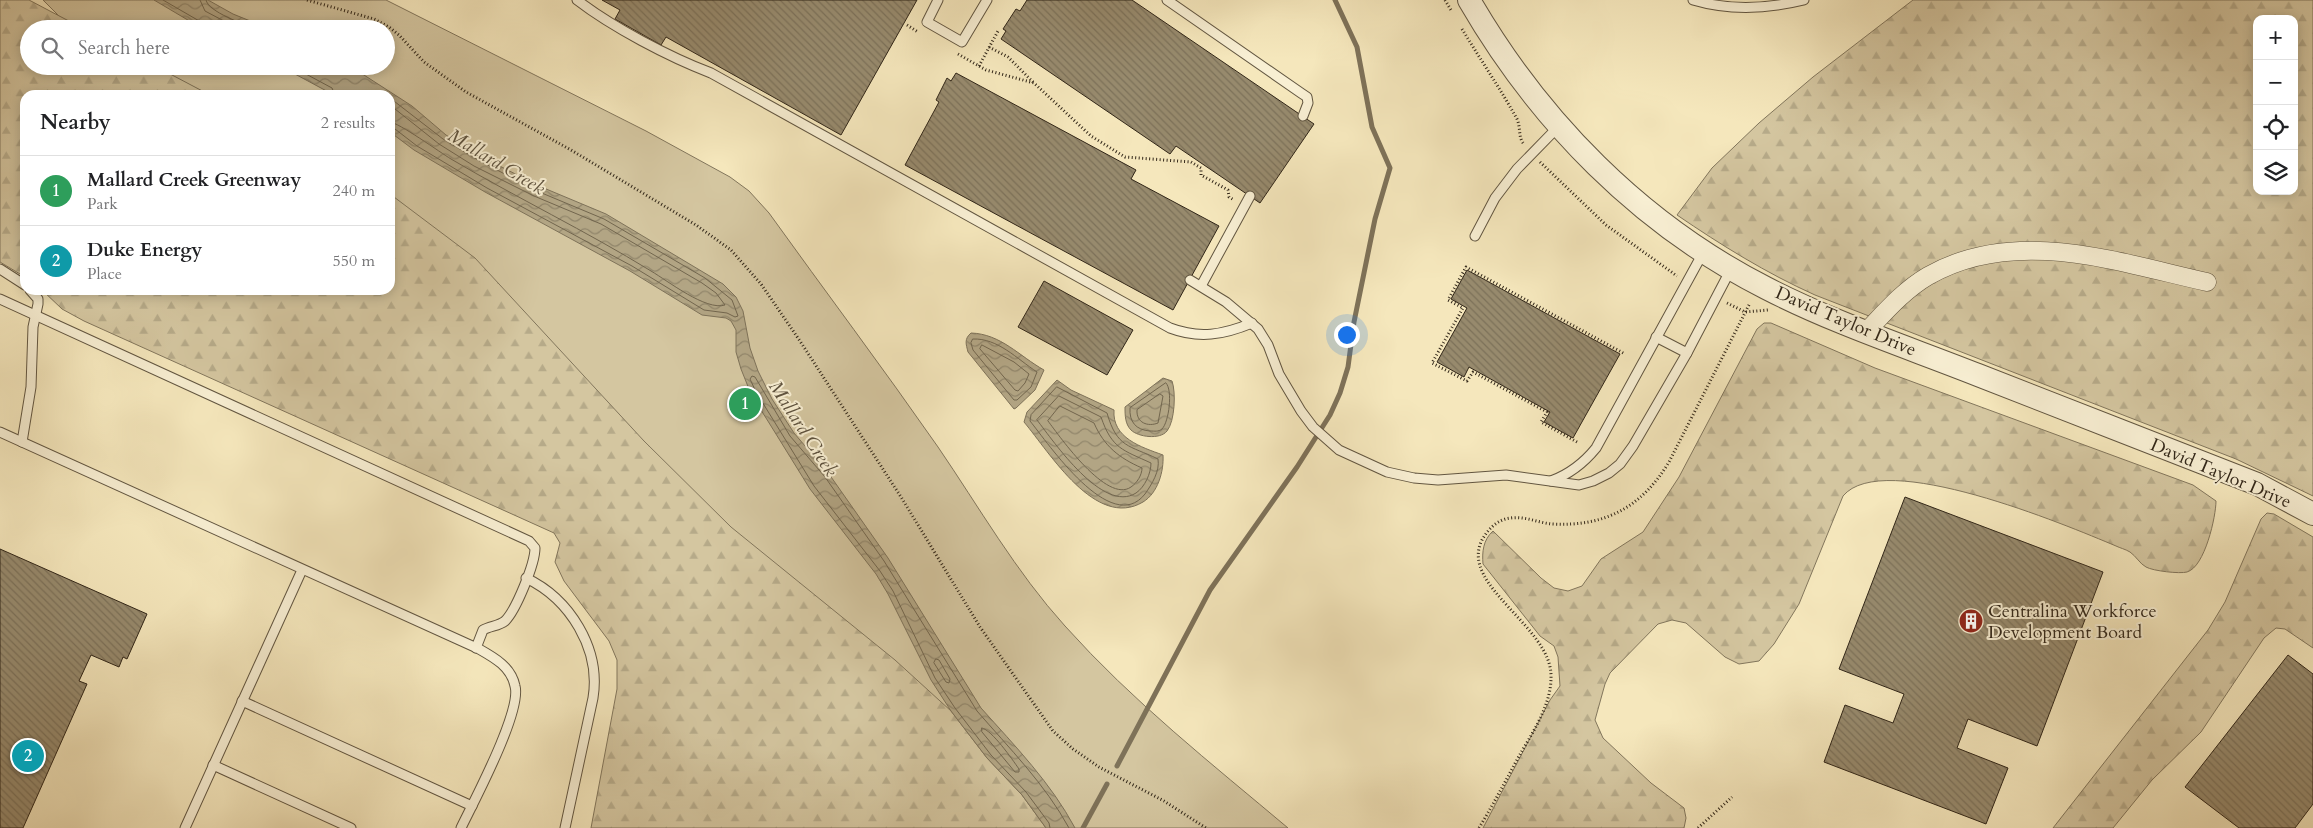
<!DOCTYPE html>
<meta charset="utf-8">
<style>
body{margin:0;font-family:Cardo,serif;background:#f2f2f2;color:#202124}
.controls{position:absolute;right:15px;top:15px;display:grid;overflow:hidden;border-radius:10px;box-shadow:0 2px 12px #0003}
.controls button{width:45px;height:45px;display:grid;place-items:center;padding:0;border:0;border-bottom:1px solid #e0e0e0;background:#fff;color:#202124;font:25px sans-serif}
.you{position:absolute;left:1346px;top:334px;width:18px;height:18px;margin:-12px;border:4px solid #fff;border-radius:50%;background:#1a73e8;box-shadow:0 0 0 8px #1a73e833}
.badge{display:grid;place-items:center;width:32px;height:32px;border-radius:50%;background:#d93025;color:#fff;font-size:16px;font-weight:700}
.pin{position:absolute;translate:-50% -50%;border:2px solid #fff;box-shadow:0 1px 5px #0006}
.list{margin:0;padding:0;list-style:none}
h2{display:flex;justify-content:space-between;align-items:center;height:65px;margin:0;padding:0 20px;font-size:21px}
h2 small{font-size:16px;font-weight:400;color:#757577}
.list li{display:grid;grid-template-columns:32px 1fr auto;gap:15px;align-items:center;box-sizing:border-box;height:70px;padding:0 20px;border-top:1px solid #e0e0e0}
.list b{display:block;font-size:19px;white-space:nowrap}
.list p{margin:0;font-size:16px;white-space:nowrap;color:#757577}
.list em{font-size:16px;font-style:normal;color:#757577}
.icon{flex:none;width:28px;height:28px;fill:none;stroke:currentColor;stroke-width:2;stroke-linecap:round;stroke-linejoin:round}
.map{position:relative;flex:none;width:2313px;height:828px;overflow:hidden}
.search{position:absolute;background:#fff;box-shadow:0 2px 12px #0003;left:20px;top:20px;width:375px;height:55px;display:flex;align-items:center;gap:12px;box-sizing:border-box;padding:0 18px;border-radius:28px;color:#757577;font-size:19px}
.panel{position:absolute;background:#fff;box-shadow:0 2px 12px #0003;left:20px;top:90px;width:375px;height:205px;border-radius:15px}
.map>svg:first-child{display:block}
.green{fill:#d4c6a0;stroke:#82765c}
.forest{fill:url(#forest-firs);stroke:#82765c;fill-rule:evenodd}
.water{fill:url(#water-waves);stroke:#7e7259}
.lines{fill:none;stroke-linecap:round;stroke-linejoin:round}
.shore{stroke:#72664e;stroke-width:1}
.stream{stroke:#7e7259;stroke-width:5}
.building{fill:url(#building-back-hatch);stroke:#312618}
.service-casing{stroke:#625641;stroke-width:11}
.minor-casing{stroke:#625641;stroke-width:19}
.tertiary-casing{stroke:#625641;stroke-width:24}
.path{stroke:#312618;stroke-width:3;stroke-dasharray:1 2.5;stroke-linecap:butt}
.service{stroke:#f8efd3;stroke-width:9}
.minor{stroke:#f8efd3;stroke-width:18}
.tertiary{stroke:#f8efd3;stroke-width:22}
.labels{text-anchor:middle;stroke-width:4;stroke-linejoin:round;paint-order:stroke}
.street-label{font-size:18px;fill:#312618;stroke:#f8efd3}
.poi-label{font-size:18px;fill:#312618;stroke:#f8efd3;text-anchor:start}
.water-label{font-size:19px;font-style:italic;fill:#5e523e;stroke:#f8efd3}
</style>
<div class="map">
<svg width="2313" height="828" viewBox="0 0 2313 828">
<defs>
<pattern id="forest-firs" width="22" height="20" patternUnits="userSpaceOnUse" patternTransform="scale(1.25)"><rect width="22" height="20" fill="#d4c6a0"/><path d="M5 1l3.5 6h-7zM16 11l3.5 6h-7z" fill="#b6aa89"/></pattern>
<pattern id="water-waves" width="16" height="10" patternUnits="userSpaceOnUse" patternTransform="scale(1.25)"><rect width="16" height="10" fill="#b2a584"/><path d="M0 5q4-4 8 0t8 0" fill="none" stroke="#91866b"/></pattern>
<pattern id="building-back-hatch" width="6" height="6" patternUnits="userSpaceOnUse" patternTransform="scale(1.25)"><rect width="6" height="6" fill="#978a6d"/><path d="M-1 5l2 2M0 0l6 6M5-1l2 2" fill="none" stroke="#7c7159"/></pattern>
</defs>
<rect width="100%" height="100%" fill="#f5e7bc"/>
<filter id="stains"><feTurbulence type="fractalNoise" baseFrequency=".004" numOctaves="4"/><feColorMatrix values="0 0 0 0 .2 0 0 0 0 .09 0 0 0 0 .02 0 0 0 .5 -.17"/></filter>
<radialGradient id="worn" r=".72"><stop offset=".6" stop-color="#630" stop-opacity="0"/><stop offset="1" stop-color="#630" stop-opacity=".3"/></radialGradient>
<!-- green -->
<path class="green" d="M43 0H386L646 131 730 177 749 191 769 213C825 291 883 368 938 447 979 507 1016 572 1065 626 1132 701 1212 764 1288 828H980L390 205V95H185L131 66H386V29H72Z"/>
<!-- forest -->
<g class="forest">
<path d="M0 0H29L84 29H29V66H155L210 95H25V277L0 262Z"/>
<path d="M1913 0H2313V496L2236 459 1815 295C1766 273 1721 245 1677 215L1712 168 1759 123 1813 77ZM2257 19H2294V191H2257Z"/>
<path d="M390 194 475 258 644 441 731 527 895 660 951 711 987 758 1022 795 1046 828H591L617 689V660L609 641 564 581 555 562 560 543 554 533 84 321 62 309 42 290H390Z"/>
<path d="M1764 323H1771L1875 368 2193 485 2216 501C2216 516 2205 567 2187 572 2180 574 2153 571 2146 567 2140 564 2136 556 2130 552 2125 549 2120 548 2116 546 2066 525 1883 448 1843 496L1799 604 1774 644 1759 661 1739 664 1725 657 1686 623 1672 620 1658 624 1610 673 1605 684 1595 720 1603 738 1651 783 1684 808 1686 818 1684 828H1483L1550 700 1560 686 1558 657 1554 646 1540 636 1483 564C1482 552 1483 540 1493 531L1541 578 1554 588 1568 591 1582 586 1601 559 1643 532 1679 477 1757 329Z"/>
<path d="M2267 513 2274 514 2313 537V648L2285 629 2276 628 2264 638 2201 732 2152 780 2113 828H2053L2208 630 2225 602 2261 519Z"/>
</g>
<!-- water -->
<g class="water">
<path d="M154 0H208L233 14 270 29H203Z"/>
<path d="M280 66H350L412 106 446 135 480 156 539 186 606 214 723 284 736 297 743 311 750 348 758 371 772 399 794 433 829 474 888 558 981 708C1015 746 1051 783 1075 828H1046L1022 795 987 758 951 711 931 680 888 594 876 574 810 489 771 426 751 394 741 369 736 352V330L731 321 726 318 702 315 630 271 485 192 414 150 390 132V95H334Z"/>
<path d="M971 333C1001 334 1019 356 1044 370L1035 390 1016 408 1014 409 968 352C966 344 964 339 971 333Z"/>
<path d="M1163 378 1172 381C1176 392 1175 421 1167 431 1160 440 1138 437 1131 430 1125 424 1125 415 1125 407Z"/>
<path d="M1057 380 1071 390 1114 410C1112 438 1141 447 1163 455 1164 471 1158 493 1143 502 1096 530 1050 453 1024 422L1027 412Z"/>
</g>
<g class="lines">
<!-- shore -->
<g class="shore">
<path d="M163 0 201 22 204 29"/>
<path d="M200 0 205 11 239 29"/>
<path d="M206 0C208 12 244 24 255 29"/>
<path d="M291 66 332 88 335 95"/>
<path d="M390 98 443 139 478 160 537 191 604 219 705 278 732 300 738 316 735 317 727 313 704 310 632 266 487 188 417 146 395 129 390 128"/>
<path d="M390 105 439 144 474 166 534 196 601 224 702 283 716 293 725 305C706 311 668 281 651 271 586 231 517 198 451 159 441 153 398 122 390 122"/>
<path d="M973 339C998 338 1017 359 1037 372L1031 387 1017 400H1014L973 350 971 343Z"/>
<path d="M982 345 1014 362 1029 374 1025 383 1018 391 1015 390 980 349Z"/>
<path d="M1166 383C1173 390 1169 422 1162 429 1158 432 1155 431 1150 431 1136 430 1129 422 1130 408Z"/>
<path d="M1057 387 1107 413C1117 448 1129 445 1158 459 1160 471 1152 484 1145 494 1111 537 1048 443 1030 421L1031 415Z"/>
<path d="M1160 394 1163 396 1158 423C1148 427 1136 423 1137 410Z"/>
<path d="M1059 396 1101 417C1112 449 1123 450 1151 463 1151 473 1145 487 1136 493 1103 514 1054 442 1037 420Z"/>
<path d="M1060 406 1094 423C1104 446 1119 458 1142 468 1142 475 1137 483 1131 487 1107 504 1060 437 1048 421Z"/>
<path d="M936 659 939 660 950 679 949 683 946 682 934 663Z"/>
<path d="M982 728C992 730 1012 759 1019 769V772H1015L982 732Z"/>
<path d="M1050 828 1049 823 1026 792 991 755 955 708 935 678 893 591 880 571 814 486 756 392 750 379 752 376 755 377 790 436 825 477 884 561 977 711C1009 748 1045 784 1069 828"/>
</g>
<!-- stream -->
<g class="stream">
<path d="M1117 766 1210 590 1297 467 1330 415 1340 393 1348 367 1354 322 1375 219 1390 168 1372 127 1357 47 1335 0"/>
<path d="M1083 828 1107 784"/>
</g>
</g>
<!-- building -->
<g class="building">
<path d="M602 0H917L841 135 666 37 661 45 615 19 620 10Z"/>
<path d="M1027 0H1132L1314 124 1260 203 1176 146 1170 154 1001 39 1006 31 1003 29 1016 9 1020 11Z"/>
<path d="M956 73 1136 170 1131 179 1219 226 1173 310 905 165 939 102 936 100 947 78 951 81Z"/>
<path d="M1467 270 1620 354 1573 438 1544 422 1550 412 1469 367 1464 377 1437 362 1467 308 1451 299Z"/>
<path d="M1044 281 1133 330 1107 375 1018 327Z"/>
<path d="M1905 497 2103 572 2037 746 1968 719 1957 748 2008 768 1986 824 1824 762 1845 705 1893 723 1904 694 1839 669Z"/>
<path d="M0 549 147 614 127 659 123 657 119 667 91 655 79 681 87 684 23 828H0Z"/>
<path d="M2288 655 2313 674V804L2295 828H2239L2185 787Z"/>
</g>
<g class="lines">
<defs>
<g id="service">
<path d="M577 0C612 27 669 57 711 73L1170 328C1199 339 1223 335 1252 323"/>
<path d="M938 0 927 22 962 42 987 0"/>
<path d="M1167 0 1301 93 1307 97 1308 103 1303 116"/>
<path d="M1693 0C1730 11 1767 9 1804 0"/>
<path d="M1475 236 1495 198 1517 169 1558 127"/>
<path d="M0 269 25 285"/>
<path d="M1190 280 1226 302 1258 329 1268 345 1279 374 1301 411 1313 427 1339 450 1387 472 1414 478 1438 480 1506 475 1579 485 1593 481 1609 473 1620 464 1633 446 1687 353 1731 269"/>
<path d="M1201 286 1250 196"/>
<path d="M0 299 529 541 535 548C535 564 516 610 505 621 499 626 490 626 483 630L476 648"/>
<path d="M1656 337 1687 353"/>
<path d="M0 432 479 649C495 658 511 667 515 686 522 711 474 801 461 828"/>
<path d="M22 442 31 387 33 327 38 304V299L30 290"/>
<path d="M1551 481C1570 474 1583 464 1596 448L1704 251"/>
<path d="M526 578C570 599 601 649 593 698L565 828"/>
<path d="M242 701 472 806"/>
<path d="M213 765 351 828"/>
<path d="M185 828 302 570"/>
</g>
<path id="minor" d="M1866 332C1885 312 1904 290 1928 276 2015 226 2117 262 2207 282"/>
<path id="tertiary" d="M1469 0C1539 121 1640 224 1766 288 1834 323 1907 347 1978 375 2071 411 2164 448 2257 484L2313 514"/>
</defs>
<!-- service casing -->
<use href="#service" class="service-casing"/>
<!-- minor casing -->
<use href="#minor" class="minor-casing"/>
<!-- tertiary casing -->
<use href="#tertiary" class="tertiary-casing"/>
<!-- path -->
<g class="path">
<path d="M307 0 374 19 389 27 399 35 424 62 466 92 571 150 696 225 731 250 761 284 800 341 901 497 980 627 1053 731 1073 749 1099 767 1164 801 1206 828"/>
<path d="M1445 0 1451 10"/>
<path d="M907 25 918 32"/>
<path d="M1462 29C1480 59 1500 88 1517 119 1521 128 1518 138 1524 144"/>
<path d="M989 47 1008 57 1034 83"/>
<path d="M958 54 986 70 1034 83 1091 136 1125 157 1191 162 1201 168V175L1228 190 1229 197 1234 200"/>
<path d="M979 66 998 31"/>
<path d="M1540 162 1606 225 1677 276"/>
<path d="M1727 303 1745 312 1768 310"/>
<path d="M1577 442 1541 422 1547 412 1473 372 1467 381 1432 363 1463 308 1448 300 1466 267 1625 354"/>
<path d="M1479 828C1493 805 1505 782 1518 758 1532 733 1552 705 1551 675 1550 626 1459 585 1482 540 1488 529 1498 519 1511 518 1525 516 1539 523 1552 524 1605 527 1642 507 1669 462L1750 303"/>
<path d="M1698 828 1732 797"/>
</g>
<!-- service -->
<use href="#service" class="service"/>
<!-- minor -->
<use href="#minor" class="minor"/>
<!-- tertiary -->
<use href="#tertiary" class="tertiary"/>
</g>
<!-- icons -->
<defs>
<symbol id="building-disc" viewBox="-11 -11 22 22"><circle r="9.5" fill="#8f2418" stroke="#f8efd3"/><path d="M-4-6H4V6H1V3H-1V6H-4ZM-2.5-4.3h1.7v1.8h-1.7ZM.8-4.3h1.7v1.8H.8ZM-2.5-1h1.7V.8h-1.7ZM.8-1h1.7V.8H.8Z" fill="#fff"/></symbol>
</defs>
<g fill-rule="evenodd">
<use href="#building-disc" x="1957" y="607" width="28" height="28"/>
</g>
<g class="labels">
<!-- street labels -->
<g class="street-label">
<text transform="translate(1846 321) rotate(23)" y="6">David Taylor Drive</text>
<text transform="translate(2221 473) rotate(23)" y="6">David Taylor Drive</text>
</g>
<!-- poi labels -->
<g class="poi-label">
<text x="1988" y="617">Centralina Workforce<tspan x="1988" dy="21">Development Board</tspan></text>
</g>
<!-- water labels -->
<g class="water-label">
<text transform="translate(497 161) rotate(31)" y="7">Mallard Creek</text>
<text transform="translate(804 428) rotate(57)" y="7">Mallard Creek</text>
</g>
</g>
<rect width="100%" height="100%" filter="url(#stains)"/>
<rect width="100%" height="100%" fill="url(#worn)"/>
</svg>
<div class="controls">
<button>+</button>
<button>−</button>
<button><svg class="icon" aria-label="locate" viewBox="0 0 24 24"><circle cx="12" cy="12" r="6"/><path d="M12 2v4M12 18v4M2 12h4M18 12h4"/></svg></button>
<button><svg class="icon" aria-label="layers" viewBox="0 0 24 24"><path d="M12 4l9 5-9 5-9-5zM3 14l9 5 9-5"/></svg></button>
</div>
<div class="you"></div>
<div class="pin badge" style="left:745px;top:404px;background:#2e9e5b">1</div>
<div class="pin badge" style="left:28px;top:756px;background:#0f9aa8">2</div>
<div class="search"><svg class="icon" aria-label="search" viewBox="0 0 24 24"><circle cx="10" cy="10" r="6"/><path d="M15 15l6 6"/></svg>Search here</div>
<section class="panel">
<h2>Nearby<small>2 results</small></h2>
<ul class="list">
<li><span class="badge" style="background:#2e9e5b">1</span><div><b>Mallard Creek Greenway</b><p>Park</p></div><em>240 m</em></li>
<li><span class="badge" style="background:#0f9aa8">2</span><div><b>Duke Energy</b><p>Place</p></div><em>550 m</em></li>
</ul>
</section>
</div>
